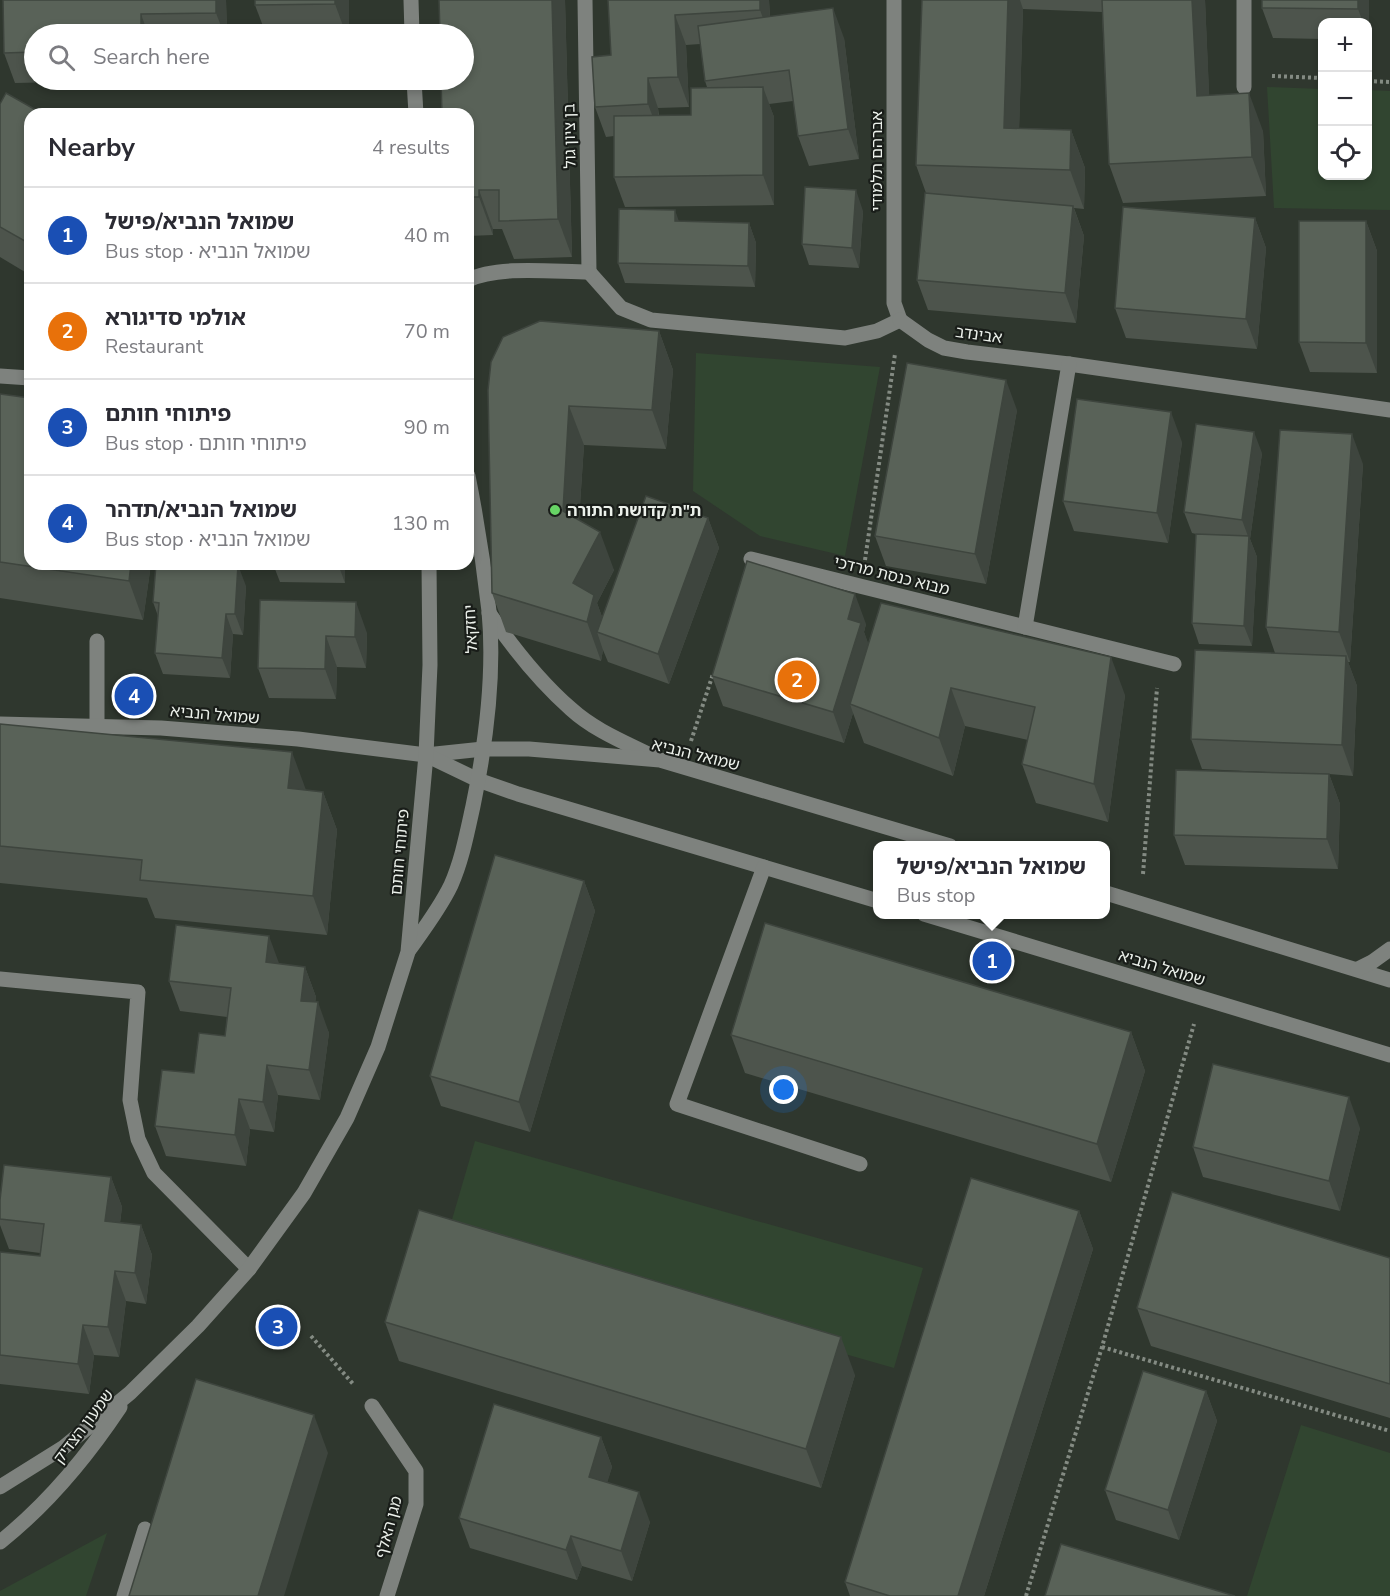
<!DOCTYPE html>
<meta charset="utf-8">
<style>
body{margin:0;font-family:"Nunito Sans","Noto Sans Hebrew",sans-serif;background:#f2f2f3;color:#2b2b33}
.controls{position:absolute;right:18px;top:18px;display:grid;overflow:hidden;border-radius:12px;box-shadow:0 3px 9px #0003}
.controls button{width:54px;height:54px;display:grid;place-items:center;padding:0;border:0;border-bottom:2px solid #e1e1e2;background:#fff;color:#2b2b33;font:30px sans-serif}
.you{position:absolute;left:784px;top:1090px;width:21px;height:21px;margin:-15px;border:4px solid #fff;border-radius:50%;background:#1a73e8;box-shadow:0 0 0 9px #1a73e833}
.badge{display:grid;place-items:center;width:39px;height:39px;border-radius:50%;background:#46774a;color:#fff;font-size:20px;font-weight:700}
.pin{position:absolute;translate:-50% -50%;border:3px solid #fff;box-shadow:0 2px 6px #0006}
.popup{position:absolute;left:873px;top:841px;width:237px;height:78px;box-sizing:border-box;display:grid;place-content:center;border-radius:12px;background:#fff;filter:drop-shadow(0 2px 4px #0005);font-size:20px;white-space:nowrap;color:#7c7c81}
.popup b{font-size:22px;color:#2b2b33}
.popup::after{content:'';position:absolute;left:50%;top:100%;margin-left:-12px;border:12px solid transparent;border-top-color:#fff}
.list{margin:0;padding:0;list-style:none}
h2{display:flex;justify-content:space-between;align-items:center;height:78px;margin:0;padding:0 24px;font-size:26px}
h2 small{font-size:20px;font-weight:400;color:#7c7c81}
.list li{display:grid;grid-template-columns:39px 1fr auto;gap:18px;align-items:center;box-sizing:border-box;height:96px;padding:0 24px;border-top:2px solid #e1e1e2}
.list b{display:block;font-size:22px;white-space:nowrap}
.list p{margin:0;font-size:20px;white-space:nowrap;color:#7c7c81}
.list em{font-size:20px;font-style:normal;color:#7c7c81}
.icon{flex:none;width:33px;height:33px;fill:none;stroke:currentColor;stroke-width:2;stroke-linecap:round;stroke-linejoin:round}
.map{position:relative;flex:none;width:1390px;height:1596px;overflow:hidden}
.search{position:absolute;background:#fff;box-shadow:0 3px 9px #0003;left:24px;top:24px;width:450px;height:66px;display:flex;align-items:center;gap:15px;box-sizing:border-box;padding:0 21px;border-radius:33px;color:#7c7c81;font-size:22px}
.panel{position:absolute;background:#fff;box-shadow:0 3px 9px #0003;left:24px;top:108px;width:450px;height:462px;border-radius:18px}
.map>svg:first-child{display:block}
.green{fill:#314530}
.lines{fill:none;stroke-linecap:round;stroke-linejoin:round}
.path{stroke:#848b83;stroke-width:4;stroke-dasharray:3 3;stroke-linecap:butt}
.minor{stroke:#7e827e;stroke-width:15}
.wall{fill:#4d544c;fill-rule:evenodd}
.shaded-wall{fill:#3e453e}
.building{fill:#596258;stroke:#3e453e;stroke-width:1.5}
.poi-dot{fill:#67d465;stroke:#191d19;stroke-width:2}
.labels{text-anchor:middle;stroke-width:4.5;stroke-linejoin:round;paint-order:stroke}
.street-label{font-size:16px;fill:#ecf1eb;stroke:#191d19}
.poi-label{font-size:16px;font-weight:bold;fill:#ecf1eb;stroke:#191d19;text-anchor:start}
</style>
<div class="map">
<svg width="1390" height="1596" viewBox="0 0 1390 1596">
<rect width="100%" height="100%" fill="#2f372e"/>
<!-- green -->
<g class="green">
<path d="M1267 87 1322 89V176H1368V90L1390 91V210L1274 208Z"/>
<path d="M696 353 880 367 845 556 760 536 693 491Z"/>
<path d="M475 1141 923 1268 894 1368 446 1240Z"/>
<path d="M1301 1425 1390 1453V1596H1247Z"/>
<path d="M107 1533 86 1596H0V1591Z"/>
</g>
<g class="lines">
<!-- path -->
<g class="path">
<path d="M1272 76 1322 78"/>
<path d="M1368 81 1390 82"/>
<path d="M347 114 388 113"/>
<path d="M865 560 895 354"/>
<path d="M691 741 713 674"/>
<path d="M1143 874 1157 688"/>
<path d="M311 1336 354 1385"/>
<path d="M1102 1347 1390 1431"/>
<path d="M1026 1596 1102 1347 1194 1024"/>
</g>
<!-- minor -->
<g class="minor">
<path d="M411 0 412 34"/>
<path d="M585 0 589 272"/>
<path d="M894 0V303L900 320"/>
<path d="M1244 0V87"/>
<path d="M414 80 416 114"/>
<path d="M589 272 621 308 651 320 845 338 877 331 900 320"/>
<path d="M468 280C498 265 555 272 589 272"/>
<path d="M900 320 928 340 944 348 967 352 1069 364 1390 410"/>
<path d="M0 376 30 378"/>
<path d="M751 559 1174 664"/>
<path d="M489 613C513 648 539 681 571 709 594 730 624 742 652 756"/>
<path d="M1025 627 1069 364"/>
<path d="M97 641V726"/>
<path d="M0 724 161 728 298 739 426 755 483 749H529L660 760 950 846"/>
<path d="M426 755 478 780 518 794 878 901"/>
<path d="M764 867 677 1104 860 1164"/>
<path d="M1106 893 1390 980"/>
<path d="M924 914 1390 1055"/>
<path d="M409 950C424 929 440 908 451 885 462 860 467 833 473 806 486 743 495 675 489 611 484 566 477 521 468 476"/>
<path d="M1358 969 1372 962 1390 949"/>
<path d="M0 979 138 992 130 1100 138 1139 154 1173 249 1269"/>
<path d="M372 1406 416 1471V1504L387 1596"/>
<path d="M0 1487 64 1447 130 1393 198 1326 249 1269 304 1193 347 1118 378 1047 408 952 426 755 430 665 429 564"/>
<path d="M0 1542C48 1504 86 1458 120 1407"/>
<path d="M124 1596 145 1529"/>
</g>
</g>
<!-- wall -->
<g class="wall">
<path d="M3 0H226L227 34H34V80H153L15 83 4 53Z"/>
<path d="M255 0H349V34H266L255 5Z"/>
<path d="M565 0 572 257 514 259 502 229H493V235L468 236V114Z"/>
<path d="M608 0H769L770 17 844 38 859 159 809 166 798 136 793 101 769 104 774 117V205L625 207 614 177V136L606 137 595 107 611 55ZM700 44 705 81 707 87 691 115H659L658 108 689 107 686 45Z"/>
<path d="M922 0H1205L1209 95 1263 131 1266 196 1123 203 1109 164 1102 12 1023 9 1019 128 1071 130 1085 168 1084 209 1074 208 1084 236 1076 323 928 310 917 280 926 193 916 165Z"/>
<path d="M1262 0H1369V39H1368V22H1323V39L1273 38 1262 8Z"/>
<path d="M0 104 30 114V275L0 257Z"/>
<path d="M863 211 859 268 809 265 802 244Z"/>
<path d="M1255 218 1266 248 1257 349 1126 338 1115 308Z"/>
<path d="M1366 221 1377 251V373L1310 372 1299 342Z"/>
<path d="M749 223 756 243 755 287 625 283 618 263Z"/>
<path d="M659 331 673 370 666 449 584 445 579 520 614 570 597 603 602 617 708 518 719 548 669 684 608 662 603 650 601 661 506 632 492 593 488 390Z"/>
<path d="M0 394 30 564H151L143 620 0 598Z"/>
<path d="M1017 410 986 584 886 566 875 536Z"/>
<path d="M1182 442 1168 543 1074 531 1063 501Z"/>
<path d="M1262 453 1250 539 1257 557 1252 646 1199 644 1192 623 1196 534 1192 533 1184 512Z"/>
<path d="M1363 464 1350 662H1348L1357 686 1353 776 1329 774 1340 804 1338 869 1185 865 1174 835 1313 774 1202 769 1191 739 1275 653 1266 627Z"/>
<path d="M273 564H345V583L280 582Z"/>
<path d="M246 586 243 635 233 634 230 678 163 674 155 653 158 616 153 602Z"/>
<path d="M260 600 367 633 366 668 337 667 336 699 269 698 258 668Z"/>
<path d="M866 624 864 632 868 644 1125 695 1108 822 1036 803 1022 764 1028 740 965 726 953 776 864 743 853 713 844 743 723 706 712 676Z"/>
<path d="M0 724 306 790 323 792 337 830 327 935 155 918 147 898 0 883Z"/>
<path d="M584 881 595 911 530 1132 441 1106 430 1076Z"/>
<path d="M279 964 305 967 316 997 315 1002 329 1033 320 1100 278 1095 274 1132 250 1129 246 1166 166 1156 155 1126 194 1073 225 1036 227 1017 180 1011 169 981Z"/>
<path d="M1131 1032 1145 1071 1111 1182 745 1073 731 1035Z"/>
<path d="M1360 1128 1340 1211 1203 1177 1193 1147Z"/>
<path d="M111 1177 122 1207 120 1223 141 1225 152 1255 146 1304 126 1301 119 1357 94 1355 89 1394 0 1384V1252L40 1256V1253L9 1249 0 1225V1200Z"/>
<path d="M1079 1211 1093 1249 984 1596H850L845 1582Z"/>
<path d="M1390 1258V1418L1151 1346 1137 1308Z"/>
<path d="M385 1322 855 1375 821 1488 399 1361Z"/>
<path d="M1206 1391 1217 1421 1179 1540 1116 1520 1105 1490Z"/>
<path d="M601 1437 612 1467 607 1482 650 1522 632 1581 582 1566 577 1580 470 1548 459 1518Z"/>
</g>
<!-- shaded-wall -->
<g class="shaded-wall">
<path d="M216 0H226L227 34H224L216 13Z"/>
<path d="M335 0H349V34H346L335 4Z"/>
<path d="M552 0H565L572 257 558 219Z"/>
<path d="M760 0H769L771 40 760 10Z"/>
<path d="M1008 0H1020L1023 9 1018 166 1004 128Z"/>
<path d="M1192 0H1205L1211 134 1197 96Z"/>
<path d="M1358 0H1369V39L1368 35V22H1363L1358 9Z"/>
<path d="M833 8 844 38 859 159 848 129Z"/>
<path d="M141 14 148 34H141Z"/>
<path d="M675 15 686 45 689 107 678 77Z"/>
<path d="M648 78 658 108 659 134 648 104Z"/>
<path d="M763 87 774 117V205L763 175Z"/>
<path d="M1249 93 1263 131 1266 196 1252 157Z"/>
<path d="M1071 130 1085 168 1084 209 1070 170Z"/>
<path d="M479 190 493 229V235L479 197Z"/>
<path d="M856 190 863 211 859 268 852 248Z"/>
<path d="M1073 206 1084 236 1076 323 1065 293Z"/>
<path d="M675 210 682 230 675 221Z"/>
<path d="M1255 218 1266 248 1257 349 1246 319Z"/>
<path d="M1366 221 1377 251V373L1366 343Z"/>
<path d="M749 223 756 243 755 287 748 266Z"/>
<path d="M659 331 673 370 666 449 652 410Z"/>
<path d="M1006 380 1017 410 986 584 975 554Z"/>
<path d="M569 406 584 445 577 549 563 511Z"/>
<path d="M1171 412 1182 442 1168 543 1157 513Z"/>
<path d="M1254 432 1262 453 1250 539 1257 557 1252 646 1244 626 1249 539 1242 520Z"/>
<path d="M1352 434 1363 464 1350 662 1339 632Z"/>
<path d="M708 518 719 548 669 684 658 654Z"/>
<path d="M600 532 614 570 597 603 608 633 597 632 603 650 601 661 573 583Z"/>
<path d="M131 564H151L143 620 129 581Z"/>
<path d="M338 564H345V583Z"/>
<path d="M238 565 246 586 243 635 235 614Z"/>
<path d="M855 594 866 624 864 632 872 653 850 704 853 713 844 743 833 712 848 619Z"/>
<path d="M356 602 367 633 366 668 355 637Z"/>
<path d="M226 614 233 634 230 678 222 658Z"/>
<path d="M326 636 337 667 336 699 325 669Z"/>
<path d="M1346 656 1357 686 1353 776 1342 745Z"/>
<path d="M1111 657 1125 695 1108 822 1094 784Z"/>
<path d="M951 688 965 726 953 776 939 738Z"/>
<path d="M292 752 306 790 288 788Z"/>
<path d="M1329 774 1340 804 1338 869 1327 839Z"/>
<path d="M323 792 337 830 327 935 313 896Z"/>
<path d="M584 881 595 911 530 1132 519 1102Z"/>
<path d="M269 936 280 966 266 962Z"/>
<path d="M305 967 316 997 312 1031 301 1001Z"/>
<path d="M318 1002 329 1033 320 1100 309 1070Z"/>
<path d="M1131 1032 1145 1071 1111 1182 1097 1144Z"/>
<path d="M267 1065 278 1095 274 1132 263 1102Z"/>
<path d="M1349 1097 1360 1128 1340 1211 1329 1181Z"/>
<path d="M239 1099 250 1129 246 1166 235 1135Z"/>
<path d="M111 1177 122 1207 116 1251 105 1221Z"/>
<path d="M1079 1211 1093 1249 984 1596H958Z"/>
<path d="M141 1225 152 1255 146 1304 135 1273Z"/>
<path d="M115 1271 126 1301 119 1357 108 1327Z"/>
<path d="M83 1325 94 1355 89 1394 78 1364Z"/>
<path d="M841 1337 855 1375 821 1488 806 1449Z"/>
<path d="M1206 1391 1217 1421 1179 1540 1168 1510Z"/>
<path d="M314 1415 328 1453 284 1596H258Z"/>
<path d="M601 1437 612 1467 600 1507 589 1477Z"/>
<path d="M639 1492 650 1522 632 1581 621 1551Z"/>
<path d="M571 1536 582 1566 577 1580 566 1550Z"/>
</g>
<!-- building -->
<g class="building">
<path d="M3 0H216V13L141 14V34H34V52L4 53Z"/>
<path d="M255 0H335V4L255 5Z"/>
<path d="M439 0H552L558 219 499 221V190H479V197H468V114H442L441 80H464V34H440Z"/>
<path d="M608 0H760V10L675 15 678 77 648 78V104L595 107 592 57 611 55Z"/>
<path d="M922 0H1008L1004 128 1071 130 1070 170 916 165Z"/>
<path d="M1102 0H1192L1197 96 1249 93 1252 157 1109 164Z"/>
<path d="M1262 0H1358V9L1262 8Z"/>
<path d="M833 8 848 129 798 136 789 70 705 81 698 26Z"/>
<path d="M763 87V175L614 177V116L691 115V88Z"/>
<path d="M6 93 43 114H30V244L0 227V104Z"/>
<path d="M271 109 354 112V114H271Z"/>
<path d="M805 187 856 190 852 248 802 244Z"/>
<path d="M925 193 1073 206 1065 293 917 280Z"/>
<path d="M1123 207 1255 218 1246 319 1115 308Z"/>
<path d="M619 209 675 210V221L749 223 748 266 618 263Z"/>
<path d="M1299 221H1366V343L1299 342Z"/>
<path d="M540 321 659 331 652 410 569 406 563 511 600 532 573 583 594 595 587 622 492 593 488 390 491 362 503 337Z"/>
<path d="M907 363 1006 380 975 554 875 536Z"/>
<path d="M0 394 30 398V564H131L129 581 0 562Z"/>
<path d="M1077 399 1171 412 1157 513 1063 501Z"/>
<path d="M1196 424 1254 432 1242 520 1184 512Z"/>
<path d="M1280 430 1352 434 1339 632 1266 627Z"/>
<path d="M646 496 708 518 658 654 597 632Z"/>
<path d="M1196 534 1249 536 1244 626 1192 623Z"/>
<path d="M747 561 855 594 848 619 861 623 833 712 712 676Z"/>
<path d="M156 564H218L238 565 235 614H226L222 658 155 653 159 603 153 602Z"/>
<path d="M260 600 356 602 355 637 326 636 325 669 258 668Z"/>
<path d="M881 603 1111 657 1094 784 1022 764 1035 707 951 688 939 738 850 704Z"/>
<path d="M1195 650 1346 656 1342 745 1191 739Z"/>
<path d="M0 724 292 752 288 788 323 792 313 896 140 880 142 860 0 846Z"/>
<path d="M1176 770 1329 774 1327 839 1174 835Z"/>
<path d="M495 855 584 881 519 1102 430 1076Z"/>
<path d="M765 923 1131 1032 1097 1144 731 1035Z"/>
<path d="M176 925 269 936 266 962 305 967 301 1001 318 1002 309 1070 267 1065 263 1102 239 1099 235 1135 155 1126 162 1070 194 1073 199 1033 225 1036 231 988 169 981Z"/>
<path d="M1213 1064 1349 1097 1329 1181 1193 1147Z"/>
<path d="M4 1165 111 1177 105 1221 141 1225 135 1273 115 1271 108 1327 83 1325 78 1364 0 1355V1252L40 1256 44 1224 0 1219V1200Z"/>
<path d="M971 1178 1079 1211 958 1596H890L845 1582Z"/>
<path d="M1172 1192 1390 1258V1384L1137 1308Z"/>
<path d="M419 1210 841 1337 806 1449 385 1322Z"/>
<path d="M1143 1371 1206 1391 1168 1510 1105 1490Z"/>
<path d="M196 1379 314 1415 258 1596H129Z"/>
<path d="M494 1404 601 1437 589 1477 639 1492 621 1551 571 1536 566 1550 459 1518Z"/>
<path d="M1061 1544 1235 1596H1045Z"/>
</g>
<!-- markers -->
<circle class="poi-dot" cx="555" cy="510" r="6"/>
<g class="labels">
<!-- street labels -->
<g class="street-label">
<text transform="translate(569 136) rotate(-91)" y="6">בן ציון גול</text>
<text transform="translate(876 161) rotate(-90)" y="6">אברהם תלמודי</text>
<text transform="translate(979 334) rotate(8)" y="6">אבינדב</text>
<text transform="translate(892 575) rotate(14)" y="6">מבוא כנסת מרדכי</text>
<text transform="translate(470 629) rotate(-93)" y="6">יחזקאל</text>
<text transform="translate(215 714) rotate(5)" y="6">שמואל הנביא</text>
<text transform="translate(696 754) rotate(14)" y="6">שמואל הנביא</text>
<text transform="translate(399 852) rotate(-85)" y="6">פיתוחי חותם</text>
<text transform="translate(1162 967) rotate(17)" y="6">שמואל הנביא</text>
<text transform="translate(83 1426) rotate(-53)" y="6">שמעון הצדיק</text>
<text transform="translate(388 1527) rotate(-75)" y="6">מגן האלף</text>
</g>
<!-- poi labels -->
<g class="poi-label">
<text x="567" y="516">ת"ת קדושת התורה</text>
</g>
</g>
</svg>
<div class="controls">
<button>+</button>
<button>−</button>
<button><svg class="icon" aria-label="locate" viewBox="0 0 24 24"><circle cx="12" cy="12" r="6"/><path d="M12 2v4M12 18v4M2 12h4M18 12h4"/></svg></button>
</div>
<div class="you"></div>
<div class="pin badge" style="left:992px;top:961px;background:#1a4fb4">1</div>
<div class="popup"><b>שמואל הנביא/פישל</b>Bus stop</div>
<div class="pin badge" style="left:797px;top:680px;background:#e8710a">2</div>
<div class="pin badge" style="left:278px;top:1327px;background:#1a4fb4">3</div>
<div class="pin badge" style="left:134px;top:696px;background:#1a4fb4">4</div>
<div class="search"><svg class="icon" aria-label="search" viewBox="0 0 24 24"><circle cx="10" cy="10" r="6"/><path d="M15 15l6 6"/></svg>Search here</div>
<section class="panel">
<h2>Nearby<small>4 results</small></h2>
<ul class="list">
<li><span class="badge" style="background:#1a4fb4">1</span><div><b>שמואל הנביא/פישל</b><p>Bus stop · שמואל הנביא</p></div><em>40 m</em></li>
<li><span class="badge" style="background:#e8710a">2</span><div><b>אולמי סדיגורא</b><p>Restaurant</p></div><em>70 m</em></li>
<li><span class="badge" style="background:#1a4fb4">3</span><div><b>פיתוחי חותם</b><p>Bus stop · פיתוחי חותם</p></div><em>90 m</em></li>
<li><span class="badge" style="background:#1a4fb4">4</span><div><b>שמואל הנביא/תדהר</b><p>Bus stop · שמואל הנביא</p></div><em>130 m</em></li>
</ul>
</section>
</div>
